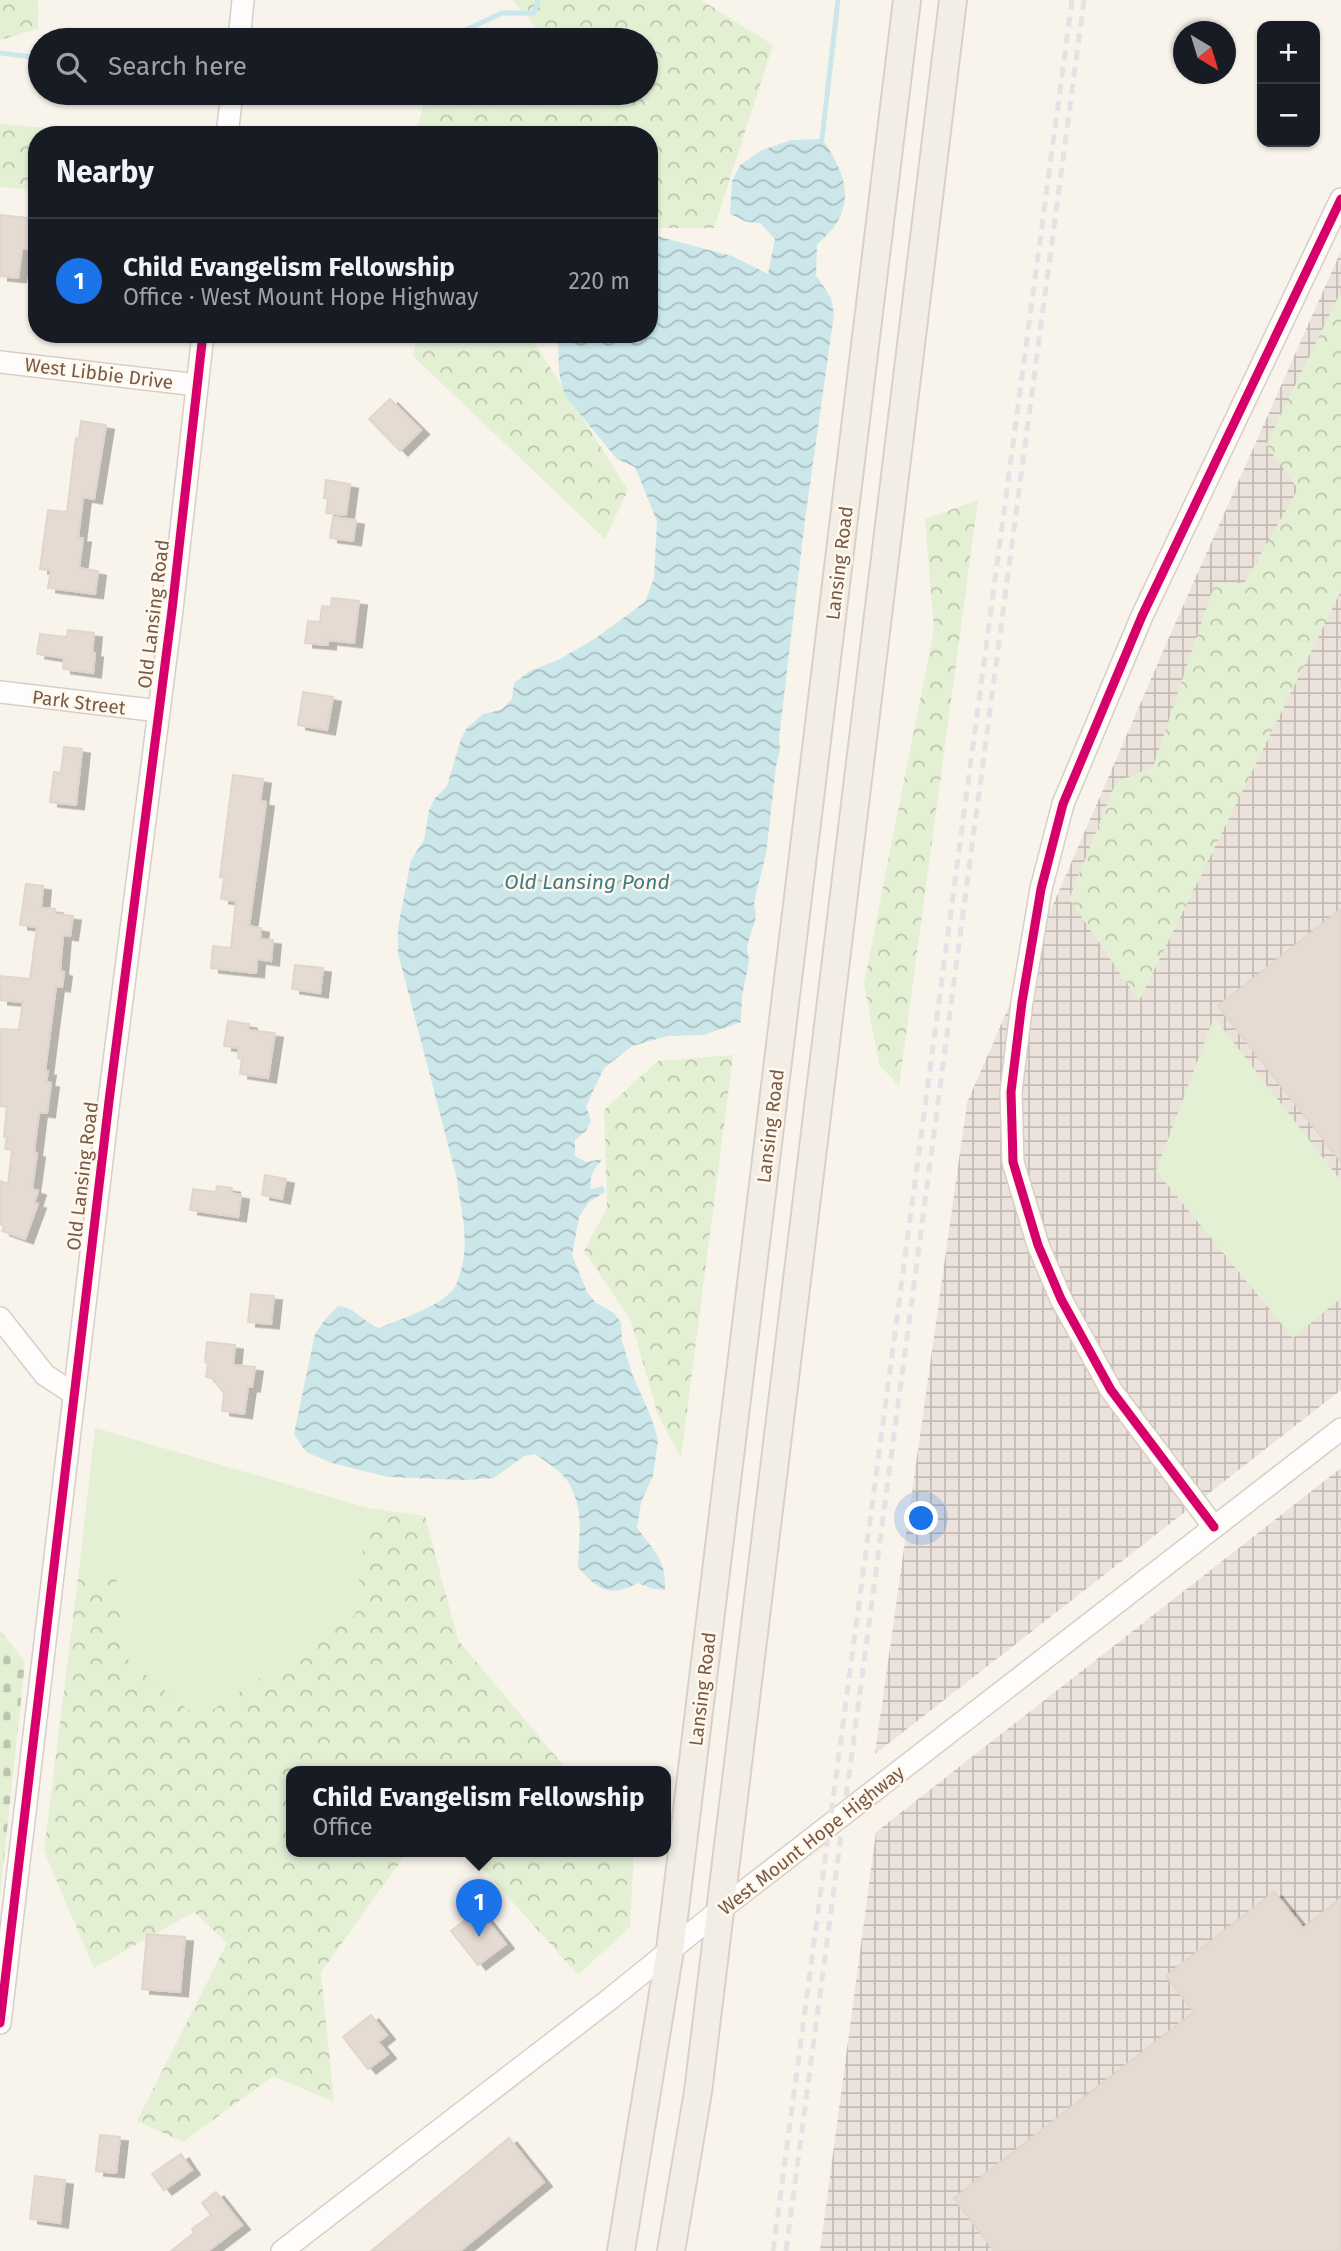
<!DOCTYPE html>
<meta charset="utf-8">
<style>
body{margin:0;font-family:"Fira Sans",sans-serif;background:#20242c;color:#f1f3f6}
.controls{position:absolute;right:21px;top:21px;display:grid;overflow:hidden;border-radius:14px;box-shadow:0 2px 5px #0004}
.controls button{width:63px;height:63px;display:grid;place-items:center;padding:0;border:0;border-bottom:2px solid #363941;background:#171b24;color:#f1f3f6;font:35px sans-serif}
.compass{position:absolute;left:1173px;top:21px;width:63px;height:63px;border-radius:50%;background:#171b24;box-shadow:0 2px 5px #0004;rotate:142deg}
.you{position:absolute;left:922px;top:1519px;width:24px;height:24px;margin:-18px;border:5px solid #fff;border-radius:50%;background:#1a73e8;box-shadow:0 0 0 10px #1a73e833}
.badge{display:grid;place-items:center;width:46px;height:46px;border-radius:50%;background:#1a73e8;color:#fff;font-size:23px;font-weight:700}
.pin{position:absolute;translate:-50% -58px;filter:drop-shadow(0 2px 4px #0008)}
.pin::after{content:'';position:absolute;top:37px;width:24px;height:21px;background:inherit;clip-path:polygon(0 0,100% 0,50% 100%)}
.popup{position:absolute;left:286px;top:1766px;width:385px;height:91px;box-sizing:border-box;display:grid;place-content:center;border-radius:14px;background:#171b24;filter:drop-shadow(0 2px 5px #0005);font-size:23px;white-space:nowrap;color:#9ea1a6}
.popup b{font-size:26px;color:#f1f3f6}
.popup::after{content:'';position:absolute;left:50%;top:100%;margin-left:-14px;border:14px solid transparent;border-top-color:#171b24}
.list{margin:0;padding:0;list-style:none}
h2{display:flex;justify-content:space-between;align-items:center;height:91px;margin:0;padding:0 28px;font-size:30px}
h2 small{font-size:23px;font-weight:400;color:#9ea1a6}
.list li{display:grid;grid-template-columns:46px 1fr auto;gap:21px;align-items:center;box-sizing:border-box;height:126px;padding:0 28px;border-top:2px solid #363941}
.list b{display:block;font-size:26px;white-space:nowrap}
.list p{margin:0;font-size:23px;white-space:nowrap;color:#9ea1a6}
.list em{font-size:23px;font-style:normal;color:#9ea1a6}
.icon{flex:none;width:38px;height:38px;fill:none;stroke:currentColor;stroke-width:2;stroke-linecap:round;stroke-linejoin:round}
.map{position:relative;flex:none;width:1341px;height:2251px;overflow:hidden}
.search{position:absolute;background:#171b24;box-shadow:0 2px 5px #0004;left:28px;top:28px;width:630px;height:77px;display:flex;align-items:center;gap:18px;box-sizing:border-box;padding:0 24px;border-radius:38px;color:#9ea1a6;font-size:26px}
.panel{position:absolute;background:#171b24;box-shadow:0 2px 5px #0004;left:28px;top:126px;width:630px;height:217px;border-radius:28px}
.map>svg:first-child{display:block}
.industrial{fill:url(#industrial-grid)}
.green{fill:#e4f0d4}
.forest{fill:url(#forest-crowns)}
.cemetery{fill:url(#cemetery-stones)}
.water{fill:url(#water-waves)}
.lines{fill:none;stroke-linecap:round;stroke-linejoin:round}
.stream{stroke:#cbe7ea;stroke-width:5}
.building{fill:#e5dbd2;stroke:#e1d6cd;stroke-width:2;filter:url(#shadow)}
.minor-casing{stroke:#d7cec8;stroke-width:24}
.major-casing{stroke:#dad0c9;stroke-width:30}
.minor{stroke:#fefdfc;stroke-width:21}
.major{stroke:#f3eee5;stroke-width:26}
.rail{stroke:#e5e2e5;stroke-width:5;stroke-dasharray:10 7;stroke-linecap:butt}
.cycleway-casing{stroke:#fff8ed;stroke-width:13}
.cycleway{stroke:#d6006c;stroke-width:9}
.labels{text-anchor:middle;stroke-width:5;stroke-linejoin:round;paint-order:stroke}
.street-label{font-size:19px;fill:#795948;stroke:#fff8ed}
.water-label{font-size:21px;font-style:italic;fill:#3d7b87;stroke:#fff8ed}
</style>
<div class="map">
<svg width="1341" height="2251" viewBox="0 0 1341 2251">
<defs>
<pattern id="industrial-grid" width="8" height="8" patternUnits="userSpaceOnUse" patternTransform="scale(1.75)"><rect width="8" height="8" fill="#ebe3db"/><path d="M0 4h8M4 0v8" fill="none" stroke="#c3bbb4"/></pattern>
<pattern id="forest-crowns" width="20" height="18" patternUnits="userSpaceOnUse" patternTransform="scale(1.75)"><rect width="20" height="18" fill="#e4f0d4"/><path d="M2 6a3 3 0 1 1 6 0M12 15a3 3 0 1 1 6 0" fill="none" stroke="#bec5ae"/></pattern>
<pattern id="cemetery-stones" width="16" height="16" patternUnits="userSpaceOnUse" patternTransform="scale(1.75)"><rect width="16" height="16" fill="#e4f0d4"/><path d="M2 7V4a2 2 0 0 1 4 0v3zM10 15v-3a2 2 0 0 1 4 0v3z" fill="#bec5ae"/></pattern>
<pattern id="water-waves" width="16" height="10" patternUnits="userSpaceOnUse" patternTransform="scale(1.75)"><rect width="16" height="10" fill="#cbe7ea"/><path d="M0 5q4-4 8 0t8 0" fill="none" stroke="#aabec0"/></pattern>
<filter id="shadow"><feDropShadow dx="8" dy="4.5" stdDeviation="0" flood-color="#0004"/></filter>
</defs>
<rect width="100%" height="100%" fill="#f8f3eb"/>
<!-- industrial -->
<g class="industrial">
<path d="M1341 251V1390L875 1754 967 1103 1171 633Z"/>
<path d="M1341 1468V2251H820L876 1832Z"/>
</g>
<!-- green -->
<g class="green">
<path d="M1214 1017 1341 1181V1298L1293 1338 1156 1171Z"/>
<path d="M95 1428 368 1508 356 1615 199 1720 124 1657 115 1577 79 1570Z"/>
</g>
<!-- forest -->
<g class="forest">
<path d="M0 0H38V29L0 40Z"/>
<path d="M512 0H701L773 45 714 228H649V135H415L427 93H646V40H547Z"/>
<path d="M0 124 134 135H37V190L0 187Z"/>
<path d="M1341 291V591L1139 1001 1069 899 1116 782 1153 767 1215 582 1244 583 1298 489 1266 445Z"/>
<path d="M418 334H529L628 490 605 539 413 356Z"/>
<path d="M978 500 899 1086 879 1065 864 983 934 629 925 519Z"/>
<path d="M733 1055 681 1458 658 1415 631 1321 584 1251 607 1208 604 1110 658 1061Z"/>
<path d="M368 1508 425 1516 458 1640 568 1771H292V1851H408L321 1972 334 2102 273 2076 183 2142 137 2121 227 1943 194 1912 94 1968 44 1851 79 1570 116 1577 125 1657 199 1719 355 1615Z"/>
<path d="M467 1851H634L630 1927 578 1975Z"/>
</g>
<!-- cemetery -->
<path class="cemetery" d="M0 1630 25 1662 0 1896Z"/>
<!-- water -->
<path class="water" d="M822 139C841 166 855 195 836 224 831 232 823 238 817 245L816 275 831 298 834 314 805 520 779 738 780 749 776 767 766 854 754 902 756 917 747 946 749 962 742 996 741 1022 704 1035 668 1036 632 1046 604 1068 586 1106 591 1121 586 1131 575 1140V1156L586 1162 603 1159C594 1169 589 1175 591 1189L603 1186 605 1192 589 1202 579 1217 572 1255 587 1292 596 1303 614 1313 621 1323 622 1341 632 1374 651 1417 658 1440 653 1476 641 1502 637 1528C654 1550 667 1561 665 1590L653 1589 638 1583C608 1598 598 1590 578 1567 579 1538 585 1504 566 1479 558 1469 545 1461 535 1454L524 1456 494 1478 464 1480 388 1477 332 1463 306 1452 294 1434 315 1334 324 1321 338 1306C355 1307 363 1322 379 1328 401 1319 436 1308 452 1291 456 1287 457 1282 459 1277 471 1244 461 1212 457 1179L398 953V928L411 860 424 840 429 810 435 798 447 786 461 739 467 728 483 714 501 710 512 699 514 683 530 671 558 660 596 638 645 602 654 578 657 521 635 467 617 459 565 396 559 373 558 334H649V234L732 256 768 274 775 239 760 223 747 222 730 214 732 181 740 165 762 150 792 140Z"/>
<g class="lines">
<!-- stream -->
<g class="stream">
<path d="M444 40 502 13H534L538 0"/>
<path d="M0 53 40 58"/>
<path d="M822 139 838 0"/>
</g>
</g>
<!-- building -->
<g class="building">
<path d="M0 215 37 219V250L22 248 18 278 0 276Z"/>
<path d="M390 399 421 430 400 451 369 419Z"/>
<path d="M81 421 106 425 94 499 83 497 78 538H83L79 568 98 571 95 594 48 588 51 570 40 569 48 510 67 512 76 438 79 439Z"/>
<path d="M326 480 350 484 346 515 326 513 328 499 324 498Z"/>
<path d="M333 517 356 520 353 541 330 538Z"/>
<path d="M332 598 359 601 354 643 328 640V645L305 643 308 621 320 622 322 606 331 607Z"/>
<path d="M68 630 94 633 92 653H95L93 673 63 669 64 658 37 654 40 634 67 637Z"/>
<path d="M303 692 333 697 327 730 298 725Z"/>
<path d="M64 747 82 749 76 805 50 802 54 772 61 773Z"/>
<path d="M233 775 263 779 260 801 266 802 249 926 261 928 260 939 273 940 271 961 257 959 256 973 211 968 213 946 231 948 236 901 221 899 224 878 220 877Z"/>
<path d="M26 884 43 886 41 908 55 909V914L73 916 70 936 63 935 60 971 64 972 62 987 56 986 45 1071H48L46 1082 51 1083 47 1113 39 1112 34 1152 37 1153 32 1189 38 1191 34 1203 38 1204 25 1239 2 1231 4 1226 0 1224V1181L8 1184 12 1150 5 1149 7 1137H4L7 1107 0 1106V1029L19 1030 23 1002 0 1000V976L30 979 37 927 20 925Z"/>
<path d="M1341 909V1162L1218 1006Z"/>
<path d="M295 965 323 968 320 993 292 989Z"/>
<path d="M228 1021 249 1024V1030L275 1033 268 1078 240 1074 242 1059 238 1058 239 1048 224 1046Z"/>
<path d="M265 1175 286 1179 282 1199 262 1195Z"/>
<path d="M217 1186 232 1188 231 1193 241 1195 238 1217 190 1210 193 1189 216 1192Z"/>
<path d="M251 1294 274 1296 271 1324 248 1322Z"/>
<path d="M207 1342 235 1345 233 1365 255 1367 252 1387H248L244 1414 222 1411 224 1393 212 1378 206 1377 208 1363 205 1362Z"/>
<path d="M1274 1892 1303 1928 1341 1898V2251H994L954 2198 1194 2012 1166 1976Z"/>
<path d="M479 1910 506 1944 478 1965 451 1931Z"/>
<path d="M147 1934 185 1937 180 1992 142 1989Z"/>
<path d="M371 2015 387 2035 378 2042 388 2054 368 2069 343 2037Z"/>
<path d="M100 2135 120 2137 116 2173 96 2171Z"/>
<path d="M509 2138 544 2182 460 2251H371Z"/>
<path d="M181 2154 192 2170 164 2190 152 2174Z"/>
<path d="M35 2176 65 2180 60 2223 30 2219Z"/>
<path d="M216 2192 242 2225 208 2251H171L194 2233 192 2229 211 2215 202 2203Z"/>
</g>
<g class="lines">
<defs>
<g id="minor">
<path d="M239 40 243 0"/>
<path d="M227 135 232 93"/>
<path d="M0 362 197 385"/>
<path d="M0 692 159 711"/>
<path d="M0 1318 45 1375 74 1394"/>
<path d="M1214 1527 1111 1390 1061 1299 1038 1245 1013 1162 1011 1092 1022 1002 1041 889 1063 804 1142 616 1341 199"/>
<path d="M0 2023 109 1101 172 610 203 334"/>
<path d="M282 2251 610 1999 720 1910 1341 1429"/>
</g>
<g id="major">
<path d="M621 2251 670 1950 907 0"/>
<path d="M671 2251 698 2092 953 0"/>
</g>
</defs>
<!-- minor casing -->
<use href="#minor" class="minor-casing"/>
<!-- major casing -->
<use href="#major" class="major-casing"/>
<!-- minor -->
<use href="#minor" class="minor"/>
<!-- major -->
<use href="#major" class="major"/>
<!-- rail -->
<g class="rail">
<path d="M773 2251 1072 0"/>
<path d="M786 2251 1084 0"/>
</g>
<defs>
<g id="cycleway">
<path d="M1214 1527 1111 1390 1061 1299 1038 1245 1013 1162 1011 1092 1022 1002 1041 889 1063 804 1142 616 1341 199"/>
<path d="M0 2023 109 1101 172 610 203 334"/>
</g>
</defs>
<!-- cycleway casing -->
<use href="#cycleway" class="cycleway-casing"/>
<!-- cycleway -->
<use href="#cycleway" class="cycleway"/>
</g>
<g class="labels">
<!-- street labels -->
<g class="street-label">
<text transform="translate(99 373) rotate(7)" y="7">West Libbie Drive</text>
<text transform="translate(839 563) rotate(-83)" y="7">Lansing Road</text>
<text transform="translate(153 614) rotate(-83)" y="7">Old Lansing Road</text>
<text transform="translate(79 702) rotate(7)" y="7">Park Street</text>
<text transform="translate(770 1126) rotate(-83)" y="7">Lansing Road</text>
<text transform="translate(82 1176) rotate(-83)" y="7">Old Lansing Road</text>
<text transform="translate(702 1689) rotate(-83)" y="7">Lansing Road</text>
<text transform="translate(811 1840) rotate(-38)" y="7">West Mount Hope Highway</text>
</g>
<!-- water labels -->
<g class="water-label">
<text x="587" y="889">Old Lansing Pond</text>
</g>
</g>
</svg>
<div class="controls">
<button>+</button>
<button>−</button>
</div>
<svg class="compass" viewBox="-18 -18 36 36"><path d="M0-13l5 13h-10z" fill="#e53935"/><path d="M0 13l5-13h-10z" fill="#9ea1a6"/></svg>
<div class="you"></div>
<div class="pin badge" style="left:479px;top:1937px">1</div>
<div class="popup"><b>Child Evangelism Fellowship</b>Office</div>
<div class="search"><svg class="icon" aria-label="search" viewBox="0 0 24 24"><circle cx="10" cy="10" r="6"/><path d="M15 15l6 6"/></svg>Search here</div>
<section class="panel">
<h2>Nearby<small></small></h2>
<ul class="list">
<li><span class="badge">1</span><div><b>Child Evangelism Fellowship</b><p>Office · West Mount Hope Highway</p></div><em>220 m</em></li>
</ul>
</section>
</div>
